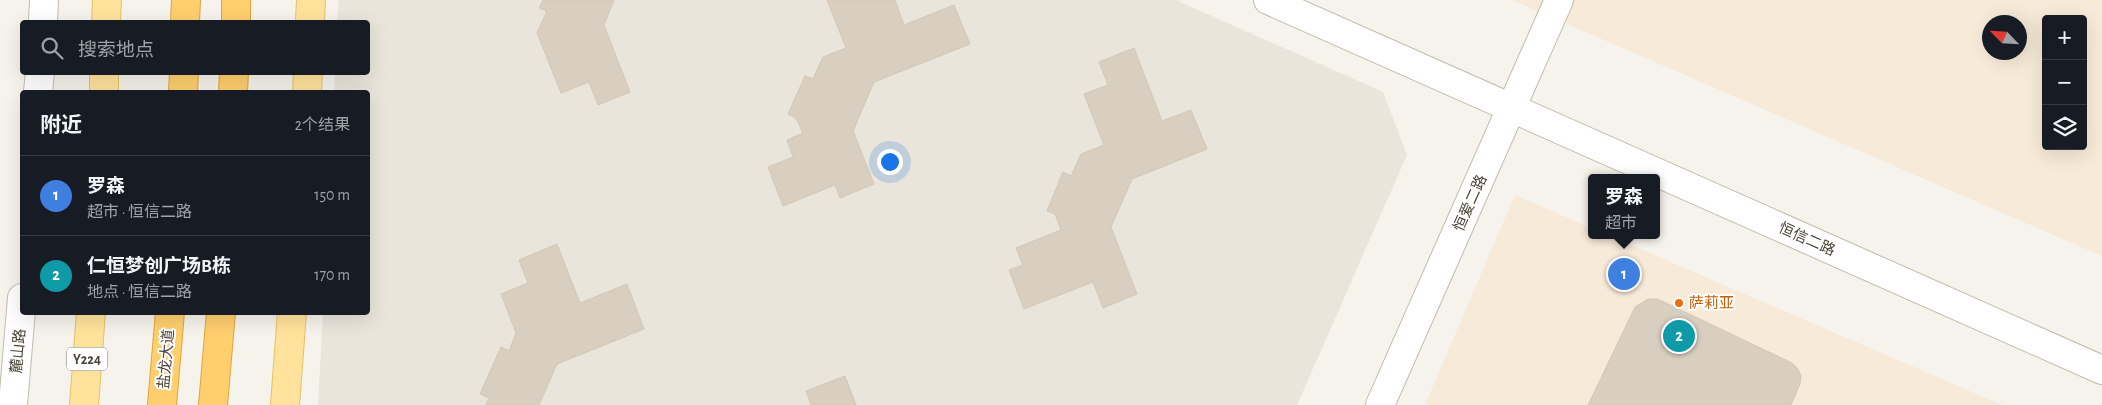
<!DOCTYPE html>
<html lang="zh">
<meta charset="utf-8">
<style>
body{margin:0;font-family:"Alegreya Sans","Noto Sans SC",sans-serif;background:#20242c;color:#f1f3f6}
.controls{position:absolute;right:15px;top:15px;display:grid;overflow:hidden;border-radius:5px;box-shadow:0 5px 20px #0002}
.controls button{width:45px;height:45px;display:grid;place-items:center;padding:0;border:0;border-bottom:1px solid #363941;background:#171b24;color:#f1f3f6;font:25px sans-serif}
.compass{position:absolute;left:1982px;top:15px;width:45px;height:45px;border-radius:50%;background:#171b24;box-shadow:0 5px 20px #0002;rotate:295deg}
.you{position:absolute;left:889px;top:161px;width:18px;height:18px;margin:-12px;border:4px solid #fff;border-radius:50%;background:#1a73e8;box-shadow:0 0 0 8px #1a73e833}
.badge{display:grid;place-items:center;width:32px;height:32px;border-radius:50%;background:#b45309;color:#fff;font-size:16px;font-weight:700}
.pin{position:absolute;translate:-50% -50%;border:2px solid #fff;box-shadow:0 1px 5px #0006}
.popup{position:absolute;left:1588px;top:174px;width:72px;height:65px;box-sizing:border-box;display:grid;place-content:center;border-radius:5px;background:#171b24;filter:drop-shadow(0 1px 4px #0005);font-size:16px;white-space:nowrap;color:#9ea1a6}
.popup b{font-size:19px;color:#f1f3f6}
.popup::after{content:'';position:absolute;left:50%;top:100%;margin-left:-10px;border:10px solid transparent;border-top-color:#171b24}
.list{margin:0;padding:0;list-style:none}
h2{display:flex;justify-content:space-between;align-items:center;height:65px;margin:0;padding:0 20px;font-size:21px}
h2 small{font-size:16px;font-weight:400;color:#9ea1a6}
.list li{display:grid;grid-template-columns:32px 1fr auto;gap:15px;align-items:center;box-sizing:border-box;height:80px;padding:0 20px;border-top:1px solid #363941}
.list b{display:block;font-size:19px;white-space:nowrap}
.list p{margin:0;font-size:16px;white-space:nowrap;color:#9ea1a6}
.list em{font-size:16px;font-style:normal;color:#9ea1a6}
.icon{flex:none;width:28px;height:28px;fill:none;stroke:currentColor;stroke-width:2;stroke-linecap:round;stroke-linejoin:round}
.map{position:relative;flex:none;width:2102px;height:405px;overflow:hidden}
.search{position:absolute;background:#171b24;box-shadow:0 5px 20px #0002;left:20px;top:20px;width:350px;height:55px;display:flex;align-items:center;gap:12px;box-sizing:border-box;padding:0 18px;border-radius:5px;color:#9ea1a6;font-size:19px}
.panel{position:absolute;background:#171b24;box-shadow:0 5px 20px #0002;left:20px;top:90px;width:350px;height:225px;border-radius:5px}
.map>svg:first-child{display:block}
.residential{fill:#eae5da}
.commercial{fill:#f7ead8;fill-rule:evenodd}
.building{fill:#d8cfc1;stroke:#d3c7b4}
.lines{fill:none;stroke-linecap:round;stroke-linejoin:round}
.minor-casing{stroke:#c2bbae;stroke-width:30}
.major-casing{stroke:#e6c16a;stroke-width:30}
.highway-casing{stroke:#e0a43c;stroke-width:30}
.minor{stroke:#fff;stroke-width:28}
.major{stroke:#ffe39c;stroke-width:28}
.highway{stroke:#ffcf6e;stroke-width:28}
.food-dot{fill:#e8710a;stroke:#fff;stroke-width:2}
.labels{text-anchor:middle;stroke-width:4;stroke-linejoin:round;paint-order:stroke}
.shield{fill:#fff;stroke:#817c74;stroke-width:1}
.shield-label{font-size:14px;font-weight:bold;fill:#4b4439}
.street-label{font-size:15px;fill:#4b4439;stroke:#fff}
.food-label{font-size:15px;fill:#c56008;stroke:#fff;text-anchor:start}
</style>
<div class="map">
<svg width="2102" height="405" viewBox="0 0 2102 405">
<rect width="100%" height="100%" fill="#f6f3ec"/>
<!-- residential -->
<path class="residential" d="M339 0H1176L1383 92 1407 155 1297 405H318L323 313 368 312V92H334L335 73 368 72V22H337Z"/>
<!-- commercial -->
<g class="commercial">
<path d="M1512 0H2102V256ZM2046 19H2083V146H2046ZM1990 22H2020V52H1990Z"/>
<path d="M1515 195 1591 228 1592 235H1608L2002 405H1425Z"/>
</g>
<!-- building -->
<g class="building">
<path d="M543 0H614L604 25 630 92 598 105 589 82 561 93 537 33 547 11 539 8Z"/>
<path d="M827 0H895L904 25 954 5 970 44 874 82 853 131 874 184 840 198 835 185 783 206 768 167 793 157 787 140 803 133 796 118 788 114 805 76 813 79 823 57 846 48Z"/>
<path d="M1134 48 1162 121 1191 110 1207 149 1132 179 1111 227 1137 294 1103 308 1093 282 1024 309 1009 270 1023 265 1016 248 1061 230 1055 214 1047 211 1063 172 1071 176 1081 154 1104 145 1084 94 1108 85 1099 62Z"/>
<path d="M557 244 580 303 627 284 644 329 557 364 539 405H486L489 398 480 394 501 347 509 351 516 333 501 294 528 283 519 260Z"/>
<path d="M1648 299H1657L1664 302 1792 363 1798 369 1801 376 1800 384 1791 405H1588L1635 307Z"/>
<path d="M845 376 856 405H811L806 391Z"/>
</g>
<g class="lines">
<defs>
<g id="minor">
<path d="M1268 0 2102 370"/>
<path d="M43 22 44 0"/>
<path d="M38 92 40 72"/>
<path d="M13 405 22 298"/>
<path d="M1380 405 1559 0"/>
</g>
<g id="major">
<path d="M106 22 107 0"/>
<path d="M310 22 311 0"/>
<path d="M104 92V72"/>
<path d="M307 92 308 72"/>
<path d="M84 405 91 312"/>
<path d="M285 405 292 312"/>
</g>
<g id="highway">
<path d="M185 22 186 0"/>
<path d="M236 22V0"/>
<path d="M183 92 184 72"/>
<path d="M233 92 234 72"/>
<path d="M162 405 170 312"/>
<path d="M213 405 221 312"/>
</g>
</defs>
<!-- minor casing -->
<use href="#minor" class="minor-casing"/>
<!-- major casing -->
<use href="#major" class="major-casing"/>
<!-- highway casing -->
<use href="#highway" class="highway-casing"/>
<!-- minor -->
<use href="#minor" class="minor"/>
<!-- major -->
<use href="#major" class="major"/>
<!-- highway -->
<use href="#highway" class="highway"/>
</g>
<!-- markers -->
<circle class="food-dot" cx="1679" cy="303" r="5"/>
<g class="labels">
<!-- shield labels -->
<rect class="shield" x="67" y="347.5" width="40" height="23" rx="4"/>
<g class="shield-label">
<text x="87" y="364">Y224</text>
</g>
<!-- street labels -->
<g class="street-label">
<text transform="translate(1470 203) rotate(-66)" y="5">恒爱二路</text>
<text transform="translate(1807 239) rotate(24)" y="5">恒信二路</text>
<text transform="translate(18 351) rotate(-85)" y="5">麓山路</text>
<text transform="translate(166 359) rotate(-85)" y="5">盐龙大道</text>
</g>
<!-- food labels -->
<g class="food-label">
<text x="1689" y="308">萨莉亚</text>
</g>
</g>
</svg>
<div class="controls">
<button>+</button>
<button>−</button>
<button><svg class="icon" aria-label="layers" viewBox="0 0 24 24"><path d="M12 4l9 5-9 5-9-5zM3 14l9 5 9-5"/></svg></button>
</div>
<svg class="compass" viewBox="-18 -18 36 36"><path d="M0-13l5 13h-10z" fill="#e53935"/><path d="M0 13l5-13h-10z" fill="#9ea1a6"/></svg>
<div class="you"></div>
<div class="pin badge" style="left:1624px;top:274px;background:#3f7fe0">1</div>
<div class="popup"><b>罗森</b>超市</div>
<div class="pin badge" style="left:1679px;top:336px;background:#0f9aa8">2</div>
<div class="search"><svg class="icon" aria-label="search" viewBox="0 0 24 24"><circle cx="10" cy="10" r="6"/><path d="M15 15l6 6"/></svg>搜索地点</div>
<section class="panel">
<h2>附近<small>2个结果</small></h2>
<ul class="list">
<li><span class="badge" style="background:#3f7fe0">1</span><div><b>罗森</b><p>超市 · 恒信二路</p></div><em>150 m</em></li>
<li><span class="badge" style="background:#0f9aa8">2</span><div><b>仁恒梦创广场B栋</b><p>地点 · 恒信二路</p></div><em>170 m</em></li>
</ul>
</section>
</div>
